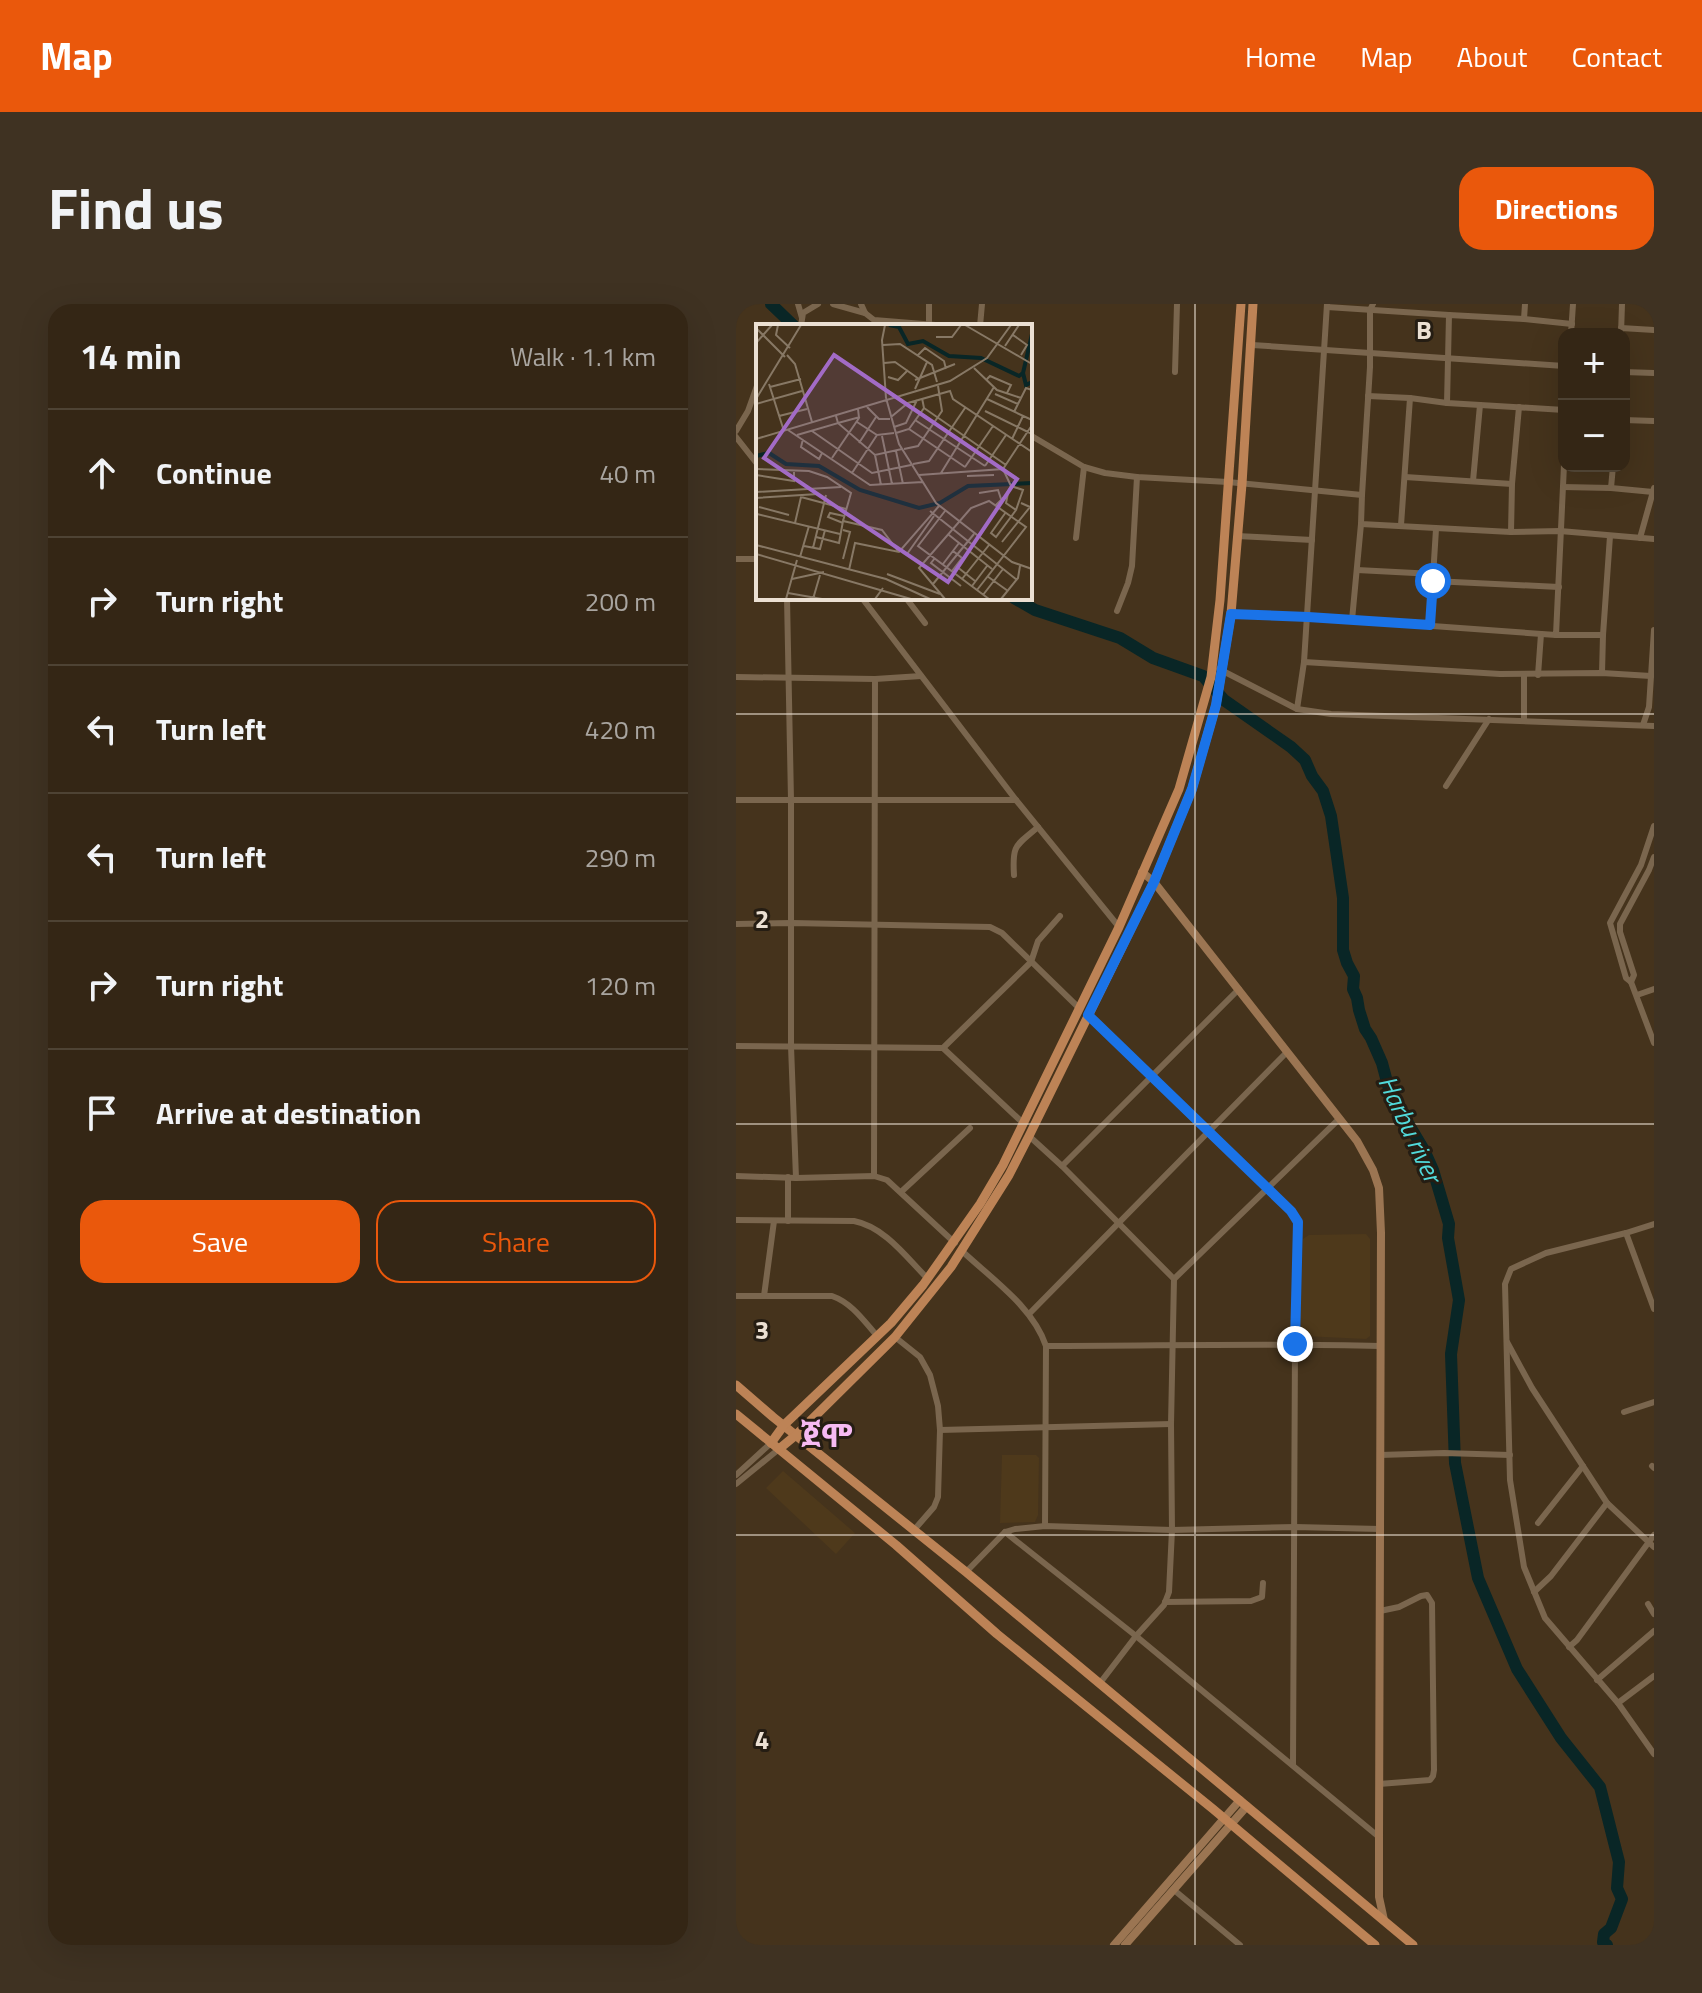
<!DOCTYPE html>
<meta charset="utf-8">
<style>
body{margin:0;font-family:"Titillium Web","Noto Sans Ethiopic",sans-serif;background:#3f3222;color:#f1f3f6}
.controls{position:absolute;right:24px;top:24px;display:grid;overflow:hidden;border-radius:16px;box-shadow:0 8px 32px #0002}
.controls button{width:72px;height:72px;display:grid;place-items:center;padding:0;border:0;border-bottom:2px solid #4e4334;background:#342615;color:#f1f3f6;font:40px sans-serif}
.stop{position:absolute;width:24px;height:24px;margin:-18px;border:6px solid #1a73e8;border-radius:50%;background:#fff}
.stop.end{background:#1a73e8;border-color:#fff;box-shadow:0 2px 8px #0008}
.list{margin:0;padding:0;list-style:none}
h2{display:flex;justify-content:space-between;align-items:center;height:104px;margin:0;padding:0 32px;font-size:34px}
h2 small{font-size:26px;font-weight:400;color:#a9a5a0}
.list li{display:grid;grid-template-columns:52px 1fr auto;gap:24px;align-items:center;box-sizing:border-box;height:128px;padding:0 32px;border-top:2px solid #4e4334}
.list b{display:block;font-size:30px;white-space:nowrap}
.list em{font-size:26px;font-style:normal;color:#a9a5a0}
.actions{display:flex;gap:16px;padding:24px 32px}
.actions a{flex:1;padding:18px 0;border:2px solid #ea580c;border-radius:24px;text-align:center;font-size:28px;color:#ea580c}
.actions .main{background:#ea580c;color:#fff}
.icon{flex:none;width:44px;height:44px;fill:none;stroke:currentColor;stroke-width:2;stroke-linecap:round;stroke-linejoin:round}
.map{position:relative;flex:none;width:918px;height:1641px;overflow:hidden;border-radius:24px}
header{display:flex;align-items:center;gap:48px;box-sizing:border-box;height:112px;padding:0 40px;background:#ea580c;color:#fff}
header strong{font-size:38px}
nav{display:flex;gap:44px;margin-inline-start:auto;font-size:28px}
.intro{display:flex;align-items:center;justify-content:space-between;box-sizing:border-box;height:192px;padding:0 48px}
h1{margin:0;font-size:56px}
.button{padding:20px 36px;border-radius:24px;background:#ea580c;color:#fff;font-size:28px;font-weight:700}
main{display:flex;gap:48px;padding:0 48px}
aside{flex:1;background:#342615;border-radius:24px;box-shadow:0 8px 32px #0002}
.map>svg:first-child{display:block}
.built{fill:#4e391b}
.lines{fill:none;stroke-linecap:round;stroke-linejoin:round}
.river{stroke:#092626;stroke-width:12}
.street{stroke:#7a664e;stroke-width:6}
.secondary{stroke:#9b7552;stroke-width:8}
.primary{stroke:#bd8356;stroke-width:9}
.route{stroke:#1a73e8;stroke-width:10}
.grid{fill:none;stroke:#ebe0d3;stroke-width:2;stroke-opacity:0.55}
.labels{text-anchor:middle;stroke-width:6;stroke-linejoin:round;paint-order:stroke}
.water-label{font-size:26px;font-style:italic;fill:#51d9da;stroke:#251d13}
.district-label{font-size:32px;font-weight:bold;fill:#f6baf3;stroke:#251d13}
.inset-river{fill:none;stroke:#092626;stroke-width:4}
.inset-road{fill:none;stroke:#877865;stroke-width:2}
.view{fill:#a26bc6;fill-opacity:0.15;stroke:#a26bc6;stroke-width:4}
.inset-edge{fill:none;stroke:#ebe0d3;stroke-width:4}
.grid-label{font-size:26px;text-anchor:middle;font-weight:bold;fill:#ebe0d3;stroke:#251d13;stroke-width:6;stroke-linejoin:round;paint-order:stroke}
</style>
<header>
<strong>Map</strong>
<nav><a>Home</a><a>Map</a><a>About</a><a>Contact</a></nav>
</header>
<div class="intro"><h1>Find us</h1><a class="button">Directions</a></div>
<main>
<aside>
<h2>14 min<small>Walk · 1.1 km</small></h2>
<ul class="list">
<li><svg class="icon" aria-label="ahead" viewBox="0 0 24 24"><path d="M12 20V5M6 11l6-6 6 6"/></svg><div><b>Continue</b></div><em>40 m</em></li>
<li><svg class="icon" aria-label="right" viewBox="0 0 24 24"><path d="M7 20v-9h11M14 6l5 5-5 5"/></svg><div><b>Turn right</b></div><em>200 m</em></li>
<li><svg class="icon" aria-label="left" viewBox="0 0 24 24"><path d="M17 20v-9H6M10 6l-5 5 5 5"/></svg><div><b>Turn left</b></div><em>420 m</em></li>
<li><svg class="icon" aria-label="left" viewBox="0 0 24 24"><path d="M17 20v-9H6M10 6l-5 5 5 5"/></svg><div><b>Turn left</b></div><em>290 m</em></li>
<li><svg class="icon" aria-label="right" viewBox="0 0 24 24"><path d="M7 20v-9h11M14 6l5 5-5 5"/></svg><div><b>Turn right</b></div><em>120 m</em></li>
<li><svg class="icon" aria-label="arrive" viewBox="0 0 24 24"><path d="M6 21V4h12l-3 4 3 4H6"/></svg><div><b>Arrive at destination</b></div></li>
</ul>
<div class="actions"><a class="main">Save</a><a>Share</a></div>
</aside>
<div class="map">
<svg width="918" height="1641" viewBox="0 0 918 1641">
<rect width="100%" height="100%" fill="#45331c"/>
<!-- built -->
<g class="built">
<path d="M630 930 634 935V1032L630 1035 567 1032 564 1026 567 935 573 931Z"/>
<path d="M266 1151H300L303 1154 302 1211 299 1218 264 1219Z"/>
<path d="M47 1167 119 1229 100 1250 30 1184Z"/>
</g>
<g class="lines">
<!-- river -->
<g class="river">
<path d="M35 0 58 22"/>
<path d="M278 294 299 306 384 334 417 354 467 372 488 396 555 443 569 456 576 472 587 487 595 512 607 594V646L611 659 618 672 617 685 621 694 623 706 629 725 635 734 646 759 654 789 688 846 697 866 713 920 712 934 723 996 715 1050 719 1159 742 1274 781 1365 825 1434 864 1483 883 1558 881 1584 886 1595 875 1624 868 1630 867 1638 871 1641"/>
</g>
<!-- street -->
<g class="street">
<path d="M62 0 66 14"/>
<path d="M97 0 129 9"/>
<path d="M125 0 129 9 138 16 212 22"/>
<path d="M591 3 713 11"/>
<path d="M788 15 789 0"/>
<path d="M65 22 67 9 82 0"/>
<path d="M193 22V0"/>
<path d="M244 22 246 0"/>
<path d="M885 24 918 26"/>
<path d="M835 30 837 0"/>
<path d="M885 30 886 0"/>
<path d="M516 41 828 62"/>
<path d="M439 68 441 0"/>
<path d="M888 68 918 69"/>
<path d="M632 92 674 94 711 99 828 106"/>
<path d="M711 99 713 11 788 15 836 20"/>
<path d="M888 116 918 117"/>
<path d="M0 127 12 107 22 79"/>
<path d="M294 131 348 163 369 169 401 173 492 178 626 191 625 220 775 228 824 227 918 235"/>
<path d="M0 133 22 161"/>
<path d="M669 173 776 180"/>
<path d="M737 177 744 101"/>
<path d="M827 183 875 184 877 162"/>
<path d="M875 184 917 188"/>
<path d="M626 191 634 63V6L637 0"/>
<path d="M665 221 674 94"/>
<path d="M775 228 776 180 783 103"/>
<path d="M501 232 576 236"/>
<path d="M340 234 348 163"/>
<path d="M904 234 918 184"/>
<path d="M0 255H22"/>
<path d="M621 266 698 270"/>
<path d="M697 277 823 283"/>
<path d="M51 294 55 496V742L60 874"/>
<path d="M126 294 280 496 383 623"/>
<path d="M170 294 189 319"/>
<path d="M381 307 392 279 396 262 401 173"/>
<path d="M495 310 572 313 820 331 828 161"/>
<path d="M616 316 625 220"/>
<path d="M694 321 700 225"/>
<path d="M820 331H867L874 232"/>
<path d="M568 358 764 370 866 369 915 372"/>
<path d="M483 365 561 405 595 410 918 422"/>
<path d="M866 369 867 331"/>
<path d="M802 371 805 330"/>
<path d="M0 373 139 375 185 372"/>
<path d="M561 405 568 358 591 0"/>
<path d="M788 417V371"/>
<path d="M907 421 913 403 918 326"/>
<path d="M710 482 753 415"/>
<path d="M0 496H280"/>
<path d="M918 522 905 561 874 619 890 674 895 678 918 739"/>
<path d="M278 571C276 540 280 542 302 523"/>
<path d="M0 620 56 619 254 623 266 629 343 704"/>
<path d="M895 678 898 671 884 628V620L913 566 918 553"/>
<path d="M901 691 918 685"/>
<path d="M352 711 472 829 555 907 562 918 559 1040 557 1461"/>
<path d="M0 742 207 744 287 819"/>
<path d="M207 744 295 658 302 637 324 612"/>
<path d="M293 832 326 862 438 975 435 1120 436 1226 433 1288 428 1301 400 1332 643 1533"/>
<path d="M326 862 503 685"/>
<path d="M0 872 60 874 138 872 151 876 219 939"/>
<path d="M138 872 139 375"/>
<path d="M52 873V917"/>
<path d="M165 888 234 824"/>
<path d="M0 916 118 917C149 923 171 954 192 975"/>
<path d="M918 920 890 929 810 949 775 965 769 980 774 1176 788 1263 809 1314 882 1399 918 1450"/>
<path d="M890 929 918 1005"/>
<path d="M226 947C256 975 297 1003 310 1042L309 1222"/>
<path d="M438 975 602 816"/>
<path d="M0 992H96C116 999 128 1017 142 1033"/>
<path d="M28 992 38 917"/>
<path d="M293 1010 551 748"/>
<path d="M159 1033 184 1053 194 1071 202 1102 204 1126 202 1193 198 1203 178 1226"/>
<path d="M771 1038 796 1084 871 1199 918 1243"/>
<path d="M310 1042C421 1042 533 1039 644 1042"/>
<path d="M888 1108 918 1098"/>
<path d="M204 1126 435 1120"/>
<path d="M644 1151 708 1149 774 1151"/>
<path d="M916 1162 918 1164"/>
<path d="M0 1171 35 1139"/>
<path d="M0 1180 43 1145"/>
<path d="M802 1219 847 1162"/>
<path d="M269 1228 400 1332 364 1379"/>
<path d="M230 1268 269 1228 279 1225 309 1222 436 1226 559 1223 644 1225"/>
<path d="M798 1288 815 1272 871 1199"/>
<path d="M429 1298 515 1297 526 1293 527 1279"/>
<path d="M912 1300 918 1310"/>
<path d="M833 1343 841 1336 918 1231"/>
<path d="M861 1376 918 1327"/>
<path d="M882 1399 918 1372"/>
<path d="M643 1480 694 1476 697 1472 698 1466 696 1299 691 1291 685 1292 663 1303 644 1307"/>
<path d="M438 1586 504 1641"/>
</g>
<!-- secondary -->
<g class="secondary">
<path d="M406 568 418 578 621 837 637 866 643 884 645 929 643 1533V1593L648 1616"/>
<path d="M378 1641 504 1496"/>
<path d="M389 1641 511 1502"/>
</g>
<!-- primary -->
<g class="primary">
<path d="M0 1081 37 1113 230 1268 677 1641"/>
<path d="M0 1110 160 1241 261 1330 477 1505 639 1641"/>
<path d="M35 1139 48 1121 155 1019 187 981 244 900 267 861 383 623 443 485 475 373 484 296 505 0"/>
<path d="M43 1145 60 1131 159 1033 215 963 273 871 293 832 418 578 456 485 480 401 495 310 506 180 517 0"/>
</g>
</g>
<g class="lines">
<!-- route -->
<path class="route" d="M559 1040 562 918 555 907 352 711 418 578 456 485 480 401 495 310 572 313 694 321 697 277"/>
</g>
<!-- grid -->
<path class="grid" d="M459 0V1641M0 410H918M0 820H918M0 1231H918"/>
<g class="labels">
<!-- water labels -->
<g class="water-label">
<text transform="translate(674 825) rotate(65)" y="9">Harbu river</text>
</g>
<!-- district labels -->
<g class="district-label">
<text x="91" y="1143">ጀሞ</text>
</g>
</g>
<!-- overview -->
<g transform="translate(20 20)">
<rect width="276" height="276" fill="#45331c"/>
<path class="inset-river" d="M133 1 143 3 152 20 167 17 193 32 225 34 263 52 267 49 270 61 276 58M267 49 276 10M0 132 13 129 30 140 63 142 104 166 163 184 184 179 212 162 276 159"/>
<path class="inset-road" d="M22 1 20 11 34 24M129 1 126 16 130 74M209 1 276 40M1 5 29 33M257 11 271 21 265 31M180 13H196L205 1M0 19 16 1M127 21 144 20 176 41 181 58M249 22 263 1M31 31 39 40 56 98M161 32 169 24 188 37 190 45M128 39 139 38 163 55M218 44 241 66 265 74M132 53 142 56 152 46M231 55 234 52 255 61 251 69M159 56 199 40M13 60 27 104M14 63 45 55M159 65 171 38M239 70 262 80M130 74 143 120 180 179 256 238 276 245M0 75 45 1M231 75 276 96M0 80 46 67M111 83 123 95H134M168 84 250 141M229 87 276 110M258 88 270 64 276 66M23 92 51 85M80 92 82 99 104 93M135 93 152 79 194 67 197 75 276 128M159 96 229 142M101 98 121 111 138 109M138 103 150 99 161 76M153 105 209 143M32 106 114 161 167 158M56 107 116 149 155 141M140 109 153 105 168 84 166 74M41 111 82 99 119 131 146 125M126 112 136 160M0 115 194 57 231 34 255 1M47 115 45 123 63 135 66 129M256 115 267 92M103 119 120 93M148 125 162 122 186 87 182 62M140 127 147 160M119 131 125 161M76 134 103 94 102 85M157 140 173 137 209 84M229 142 250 111M209 143 237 102M0 145 53 147 71 153 95 169 87 197M247 145 255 162 251 169M96 149 121 111M185 149 238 63M0 151 38 157V148M163 151 247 145 276 101M211 152 238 151M255 162 267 166 260 186M0 168 85 163M223 169 242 166 245 175M0 174 62 170M240 181 252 169 250 179 260 186 240 213 235 209 250 188M3 183 33 191M174 187 261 256M189 187 162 222 233 275M1 190 84 210M39 199 45 173 90 185M87 199 72 193 74 189 88 192M87 206 94 208 87 235M193 211 236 245M60 213 83 219 87 197 126 206 142 227M246 218 274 183 265 179M0 221 130 255 174 275M48 222 64 225 69 206M57 224 70 171M0 230 155 275M151 230 178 192M44 233 53 202M179 234 175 239 205 262M187 240 203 219M200 242 219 257M93 246 99 219 143 228 183 182M196 247 206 234 197 227M131 250 184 270M231 252 252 267M36 255 68 248M206 255 233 221M177 260 218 210M216 262 231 242M32 269 66 275M227 271 247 245M30 275 41 236M57 275 64 251M102 275H119L127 264M189 275 163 244 215 184 233 177 270 203 221 266M245 275 262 254 264 242"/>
<path class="view" d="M78 31 261 155 192 258 8 134Z"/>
<rect width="276" height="276" class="inset-edge"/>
</g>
<g class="grid-label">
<text x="688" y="35">B</text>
<text x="26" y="624">2</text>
<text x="26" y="1035">3</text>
<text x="26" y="1445">4</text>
</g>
</svg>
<div class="controls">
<button>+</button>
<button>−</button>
</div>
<div class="stop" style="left:697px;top:277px"></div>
<div class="stop end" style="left:559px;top:1040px"></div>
</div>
</main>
